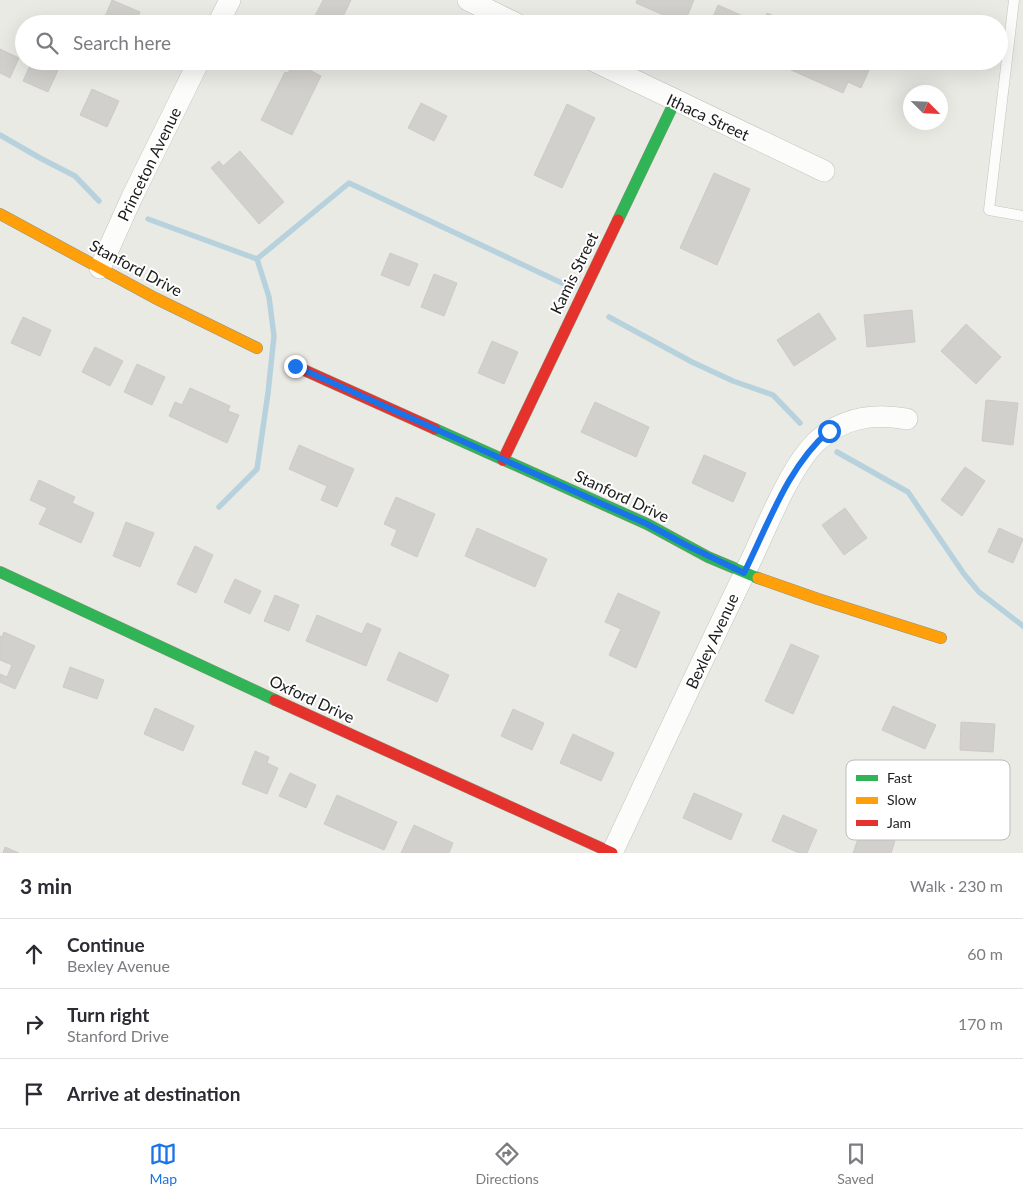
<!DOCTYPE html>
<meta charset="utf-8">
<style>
body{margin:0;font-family:Lato,sans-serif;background:#f7f7f7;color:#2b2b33}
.compass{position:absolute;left:903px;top:85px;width:45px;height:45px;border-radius:50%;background:#fff;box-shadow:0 5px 20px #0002;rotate:114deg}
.stop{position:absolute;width:15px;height:15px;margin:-11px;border:4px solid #1a73e8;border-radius:50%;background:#fff}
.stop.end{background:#1a73e8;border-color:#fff;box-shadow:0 1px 5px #0008}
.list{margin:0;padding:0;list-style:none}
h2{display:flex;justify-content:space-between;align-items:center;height:65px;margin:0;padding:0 20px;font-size:21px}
h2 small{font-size:16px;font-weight:400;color:#7c7c81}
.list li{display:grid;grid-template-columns:32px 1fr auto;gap:15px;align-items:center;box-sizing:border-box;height:70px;padding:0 20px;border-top:1px solid #e1e1e2}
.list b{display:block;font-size:19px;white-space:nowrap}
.list p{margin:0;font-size:16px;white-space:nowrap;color:#7c7c81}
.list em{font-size:16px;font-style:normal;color:#7c7c81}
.icon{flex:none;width:28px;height:28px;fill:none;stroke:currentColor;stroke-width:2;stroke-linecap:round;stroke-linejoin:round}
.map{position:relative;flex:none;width:1023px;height:853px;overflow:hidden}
.search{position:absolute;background:#fff;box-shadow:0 5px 20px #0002;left:15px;right:15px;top:15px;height:55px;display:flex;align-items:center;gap:12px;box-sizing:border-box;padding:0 18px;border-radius:28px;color:#7c7c81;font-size:19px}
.sheet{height:275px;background:#fff}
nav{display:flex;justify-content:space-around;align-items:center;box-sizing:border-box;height:70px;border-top:1px solid #e1e1e2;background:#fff;font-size:14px;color:#7c7c81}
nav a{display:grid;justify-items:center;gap:2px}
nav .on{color:#1a73e8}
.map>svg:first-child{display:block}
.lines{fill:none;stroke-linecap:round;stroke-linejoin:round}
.stream{stroke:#b8d2dd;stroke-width:5.5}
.building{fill:#d1d0cc;stroke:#cecbc6}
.lane-casing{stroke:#c3c3c1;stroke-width:11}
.street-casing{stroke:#c3c3c1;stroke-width:22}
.fast-casing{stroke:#90947e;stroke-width:12}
.slow-casing{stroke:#90947e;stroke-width:12}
.jam-casing{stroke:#90947e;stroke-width:12}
.lane{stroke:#fcfcfb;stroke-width:10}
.street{stroke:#fcfcfb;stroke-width:21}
.fast{stroke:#30b455;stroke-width:11}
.slow{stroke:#ff9f0a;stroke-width:11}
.jam{stroke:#e5322d;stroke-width:11}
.route{stroke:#1a73e8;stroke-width:6}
.labels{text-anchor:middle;stroke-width:4;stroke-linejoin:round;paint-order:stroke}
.street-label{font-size:16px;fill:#1c1c1c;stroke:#fff}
.key{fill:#fff;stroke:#bbb;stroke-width:1}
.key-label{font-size:14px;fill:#1c1c1c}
</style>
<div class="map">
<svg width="1023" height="853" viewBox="0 0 1023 853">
<rect width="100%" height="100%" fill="#eaeae5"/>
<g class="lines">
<!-- stream -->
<g class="stream">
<path d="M0 135 40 158 75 176 99 201"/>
<path d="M148 219 257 259 349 183 564 284"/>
<path d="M609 317 692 362 733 381 773 395 800 423"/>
<path d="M837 452 908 492 964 574 979 592 1023 626"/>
<path d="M219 507 257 469 268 393 274 336 269 297 257 259"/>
</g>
</g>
<!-- building -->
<g class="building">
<path d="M112 0 140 12 135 24H102Z"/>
<path d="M323 0H351L342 19 351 24H311Z"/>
<path d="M637 0H694L684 24 636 3Z"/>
<path d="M718 5 761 24H710Z"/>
<path d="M767 13 788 22 787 24H762Z"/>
<path d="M0 49 19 58 10 78 0 73Z"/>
<path d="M32 61H45L59 68 48 92 23 81Z"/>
<path d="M795 61H873L861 88 848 82 843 93 791 70Z"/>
<path d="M294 62 321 76 292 135 261 120 285 72 288 73Z"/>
<path d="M92 89 119 101 107 127 80 115Z"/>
<path d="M421 103 447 116 434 141 408 128Z"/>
<path d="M567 104 595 118 562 188 534 175Z"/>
<path d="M240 151 284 202 259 224 211 168 219 161 223 166Z"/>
<path d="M714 173 750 189 717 265 680 248Z"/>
<path d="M390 253 418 264 409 286 381 275Z"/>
<path d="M434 274 457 283 444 316 421 307Z"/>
<path d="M912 310 915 342 867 347 864 315Z"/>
<path d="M819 313 836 339 794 366 777 340Z"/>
<path d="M23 317 51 330 40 356 11 343Z"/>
<path d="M966 324 1001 357 976 384 941 351Z"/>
<path d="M492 341 518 352 504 384 478 373Z"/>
<path d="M95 347 123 361 110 386 82 372Z"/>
<path d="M137 364 165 377 152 405 124 392Z"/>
<path d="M190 388 230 406 228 411 239 415 227 443 169 416 175 402 182 405Z"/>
<path d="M986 400 1018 403 1013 445 982 441Z"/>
<path d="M595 402 649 427 636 457 581 432Z"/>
<path d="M299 445 354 469 337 507 321 500 327 486 289 469Z"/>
<path d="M704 455 746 473 733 502 692 483Z"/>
<path d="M965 467 985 481 962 516 941 500Z"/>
<path d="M39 480 75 497 72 503 94 513 81 543 39 524 47 508 30 500Z"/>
<path d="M396 497 435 514 417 557 391 545 397 530 384 524Z"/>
<path d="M845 508 867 538 844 555 822 525Z"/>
<path d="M126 522 154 533 140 567 113 556Z"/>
<path d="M477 528 547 559 535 587 465 556Z"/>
<path d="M999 528 1023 539 1013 563 988 552Z"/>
<path d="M195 546 213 555 196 593 177 584Z"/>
<path d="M235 579 261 591 250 614 224 602Z"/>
<path d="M618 593 660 612 636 668 609 655 621 629 605 622Z"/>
<path d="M275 595 299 605 289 631 264 621Z"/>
<path d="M317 615 362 634 367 623 381 629 366 666 306 641Z"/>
<path d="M4 632 35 646 15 689 0 682V674L7 677 12 665 0 660V636L2 637Z"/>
<path d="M791 644 819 656 793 714 765 701Z"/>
<path d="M399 652 449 675 437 702 387 680Z"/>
<path d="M70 667 104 680 97 699 63 687Z"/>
<path d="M893 706 936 725 925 749 882 730Z"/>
<path d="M155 708 194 726 183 751 144 734Z"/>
<path d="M513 709 544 723 532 750 501 736Z"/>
<path d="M961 722 995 724 993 752 960 750Z"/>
<path d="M573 734 614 753 601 781 560 763Z"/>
<path d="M255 751 269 757 267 763 278 768 267 794 242 784Z"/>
<path d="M290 773 316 785 306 808 279 796Z"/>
<path d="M694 793 742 814 731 840 683 818Z"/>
<path d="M337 795 397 822 384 850 324 824Z"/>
<path d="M783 815 817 830 807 853H799L772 841Z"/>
<path d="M414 825 453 843 449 853H401Z"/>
<path d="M861 830 895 841 891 853H853Z"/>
<path d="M5 847 19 853H3Z"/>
</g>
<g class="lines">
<defs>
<path id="lane" d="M1014 0 989 210 1023 216"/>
<g id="street">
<path d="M468 0 517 24"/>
<path d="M218 24 230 0"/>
<path d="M594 61 824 171"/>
<path d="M100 268 132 197 199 61"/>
<path d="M612 853C658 755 704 656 752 558 768 524 790 468 816 442 842 417 873 413 907 419"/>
</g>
<g id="fast">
<path d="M618 220 675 101"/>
<path d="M435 429 647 524 708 557 758 578"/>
<path d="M0 572 275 700"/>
</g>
<g id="slow">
<path d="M0 214 155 298 257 348"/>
<path d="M758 578 818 599 941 638"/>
</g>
<g id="jam">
<path d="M295 366 435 429"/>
<path d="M503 460 618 220"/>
<path d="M275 700 612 853"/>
</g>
</defs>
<!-- lane casing -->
<use href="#lane" class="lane-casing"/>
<!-- street casing -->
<use href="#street" class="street-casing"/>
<!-- fast casing -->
<use href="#fast" class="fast-casing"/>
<!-- slow casing -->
<use href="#slow" class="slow-casing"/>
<!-- jam casing -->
<use href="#jam" class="jam-casing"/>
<!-- lane -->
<use href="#lane" class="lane"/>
<!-- street -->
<use href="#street" class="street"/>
<!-- fast -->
<use href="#fast" class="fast"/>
<!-- slow -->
<use href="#slow" class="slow"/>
<!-- jam -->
<use href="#jam" class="jam"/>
</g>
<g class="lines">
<!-- route -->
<path class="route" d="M295 366 647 524 686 545 744 573C768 525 788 466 829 431"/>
</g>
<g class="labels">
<!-- street labels -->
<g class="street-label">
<text transform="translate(708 117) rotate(25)" y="6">Ithaca Street</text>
<text transform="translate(149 164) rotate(-64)" y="6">Princeton Avenue</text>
<text transform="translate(136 268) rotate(28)" y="6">Stanford Drive</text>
<text transform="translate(574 273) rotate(-64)" y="6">Kamis Street</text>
<text transform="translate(622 496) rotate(25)" y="6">Stanford Drive</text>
<text transform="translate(712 641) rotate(-65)" y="6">Bexley Avenue</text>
<text transform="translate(312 699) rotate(25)" y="6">Oxford Drive</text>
</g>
</g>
<!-- legend -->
<rect x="846" y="760" width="164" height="80" rx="8" class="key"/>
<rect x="856" y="775" width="22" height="6" fill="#30b455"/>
<rect x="856" y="797" width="22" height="7" fill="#ff9f0a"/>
<rect x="856" y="820" width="22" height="6" fill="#e5322d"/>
<g class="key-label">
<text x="887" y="783">Fast</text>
<text x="887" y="805">Slow</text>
<text x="887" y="828">Jam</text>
</g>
</svg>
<svg class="compass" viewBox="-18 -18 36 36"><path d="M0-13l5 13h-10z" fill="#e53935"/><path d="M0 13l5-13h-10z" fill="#7c7c81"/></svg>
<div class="stop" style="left:829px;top:431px"></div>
<div class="stop end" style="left:295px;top:366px"></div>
<div class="search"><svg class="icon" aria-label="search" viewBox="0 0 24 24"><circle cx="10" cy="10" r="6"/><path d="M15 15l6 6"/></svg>Search here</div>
</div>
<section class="sheet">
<h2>3 min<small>Walk · 230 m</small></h2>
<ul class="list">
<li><svg class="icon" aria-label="ahead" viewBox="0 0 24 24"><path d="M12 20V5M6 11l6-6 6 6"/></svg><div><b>Continue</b><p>Bexley Avenue</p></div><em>60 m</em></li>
<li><svg class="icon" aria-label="right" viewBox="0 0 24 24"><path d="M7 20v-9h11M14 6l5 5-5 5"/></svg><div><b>Turn right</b><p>Stanford Drive</p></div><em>170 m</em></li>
<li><svg class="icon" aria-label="arrive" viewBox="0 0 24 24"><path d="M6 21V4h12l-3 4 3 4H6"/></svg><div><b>Arrive at destination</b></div></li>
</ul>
</section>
<nav>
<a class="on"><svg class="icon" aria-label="map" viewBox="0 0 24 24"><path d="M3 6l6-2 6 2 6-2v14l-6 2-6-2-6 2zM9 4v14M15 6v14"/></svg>Map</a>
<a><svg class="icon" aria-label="directions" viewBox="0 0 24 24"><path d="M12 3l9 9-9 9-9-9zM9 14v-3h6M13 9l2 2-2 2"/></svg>Directions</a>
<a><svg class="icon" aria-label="saved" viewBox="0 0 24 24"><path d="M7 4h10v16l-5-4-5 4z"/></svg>Saved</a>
</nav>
